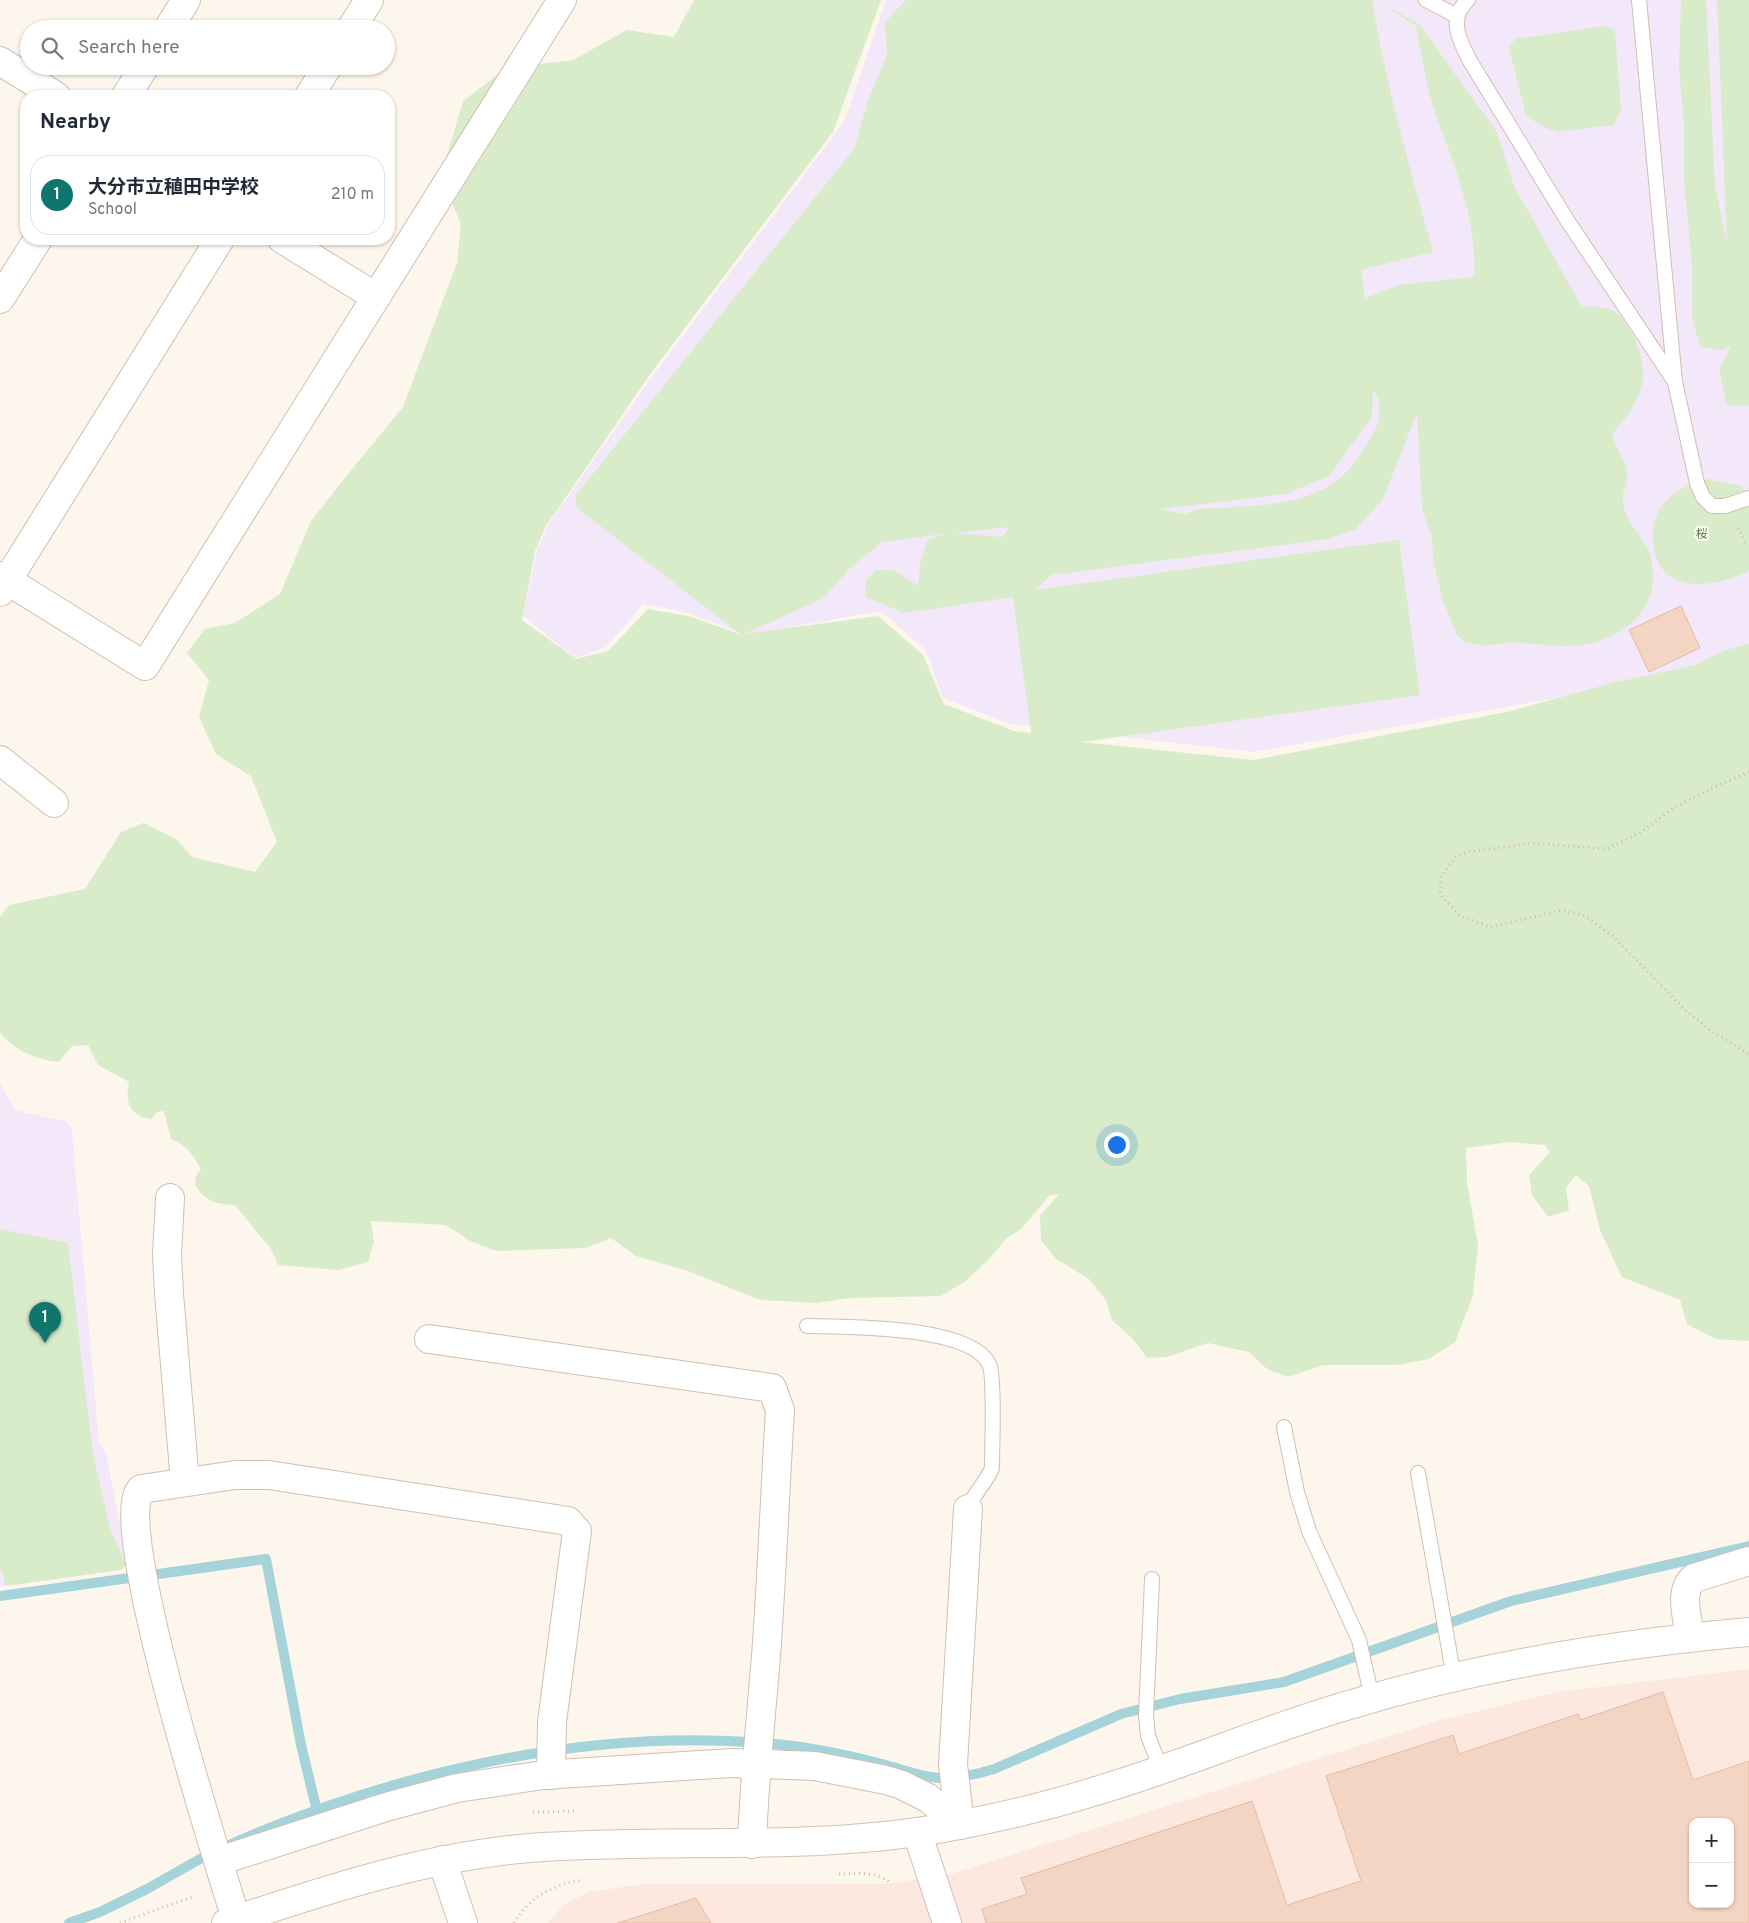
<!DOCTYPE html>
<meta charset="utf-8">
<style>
body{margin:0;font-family:Overpass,"Noto Sans JP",sans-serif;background:#f6f6f7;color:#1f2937}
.controls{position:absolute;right:15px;bottom:15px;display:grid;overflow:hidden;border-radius:10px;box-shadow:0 1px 4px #0004}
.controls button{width:45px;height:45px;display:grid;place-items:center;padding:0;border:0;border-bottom:1px solid #e0e1e3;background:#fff;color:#1f2937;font:25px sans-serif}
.you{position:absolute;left:1116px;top:1144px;width:18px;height:18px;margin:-12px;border:4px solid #fff;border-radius:50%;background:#1a73e8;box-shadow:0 0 0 8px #1a73e833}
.badge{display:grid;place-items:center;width:32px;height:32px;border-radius:50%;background:#0f766e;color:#fff;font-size:16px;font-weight:700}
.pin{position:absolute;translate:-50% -41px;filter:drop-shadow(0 1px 2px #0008)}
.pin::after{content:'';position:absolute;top:26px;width:18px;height:15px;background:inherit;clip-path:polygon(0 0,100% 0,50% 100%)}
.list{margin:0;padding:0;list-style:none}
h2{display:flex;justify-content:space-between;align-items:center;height:65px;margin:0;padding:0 20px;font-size:21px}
h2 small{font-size:16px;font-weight:400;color:#747a83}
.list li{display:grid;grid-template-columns:32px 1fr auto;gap:15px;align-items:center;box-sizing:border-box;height:80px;margin:0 10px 10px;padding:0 10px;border:1px solid #e0e1e3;border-radius:20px}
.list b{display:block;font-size:19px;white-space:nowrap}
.list p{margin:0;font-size:16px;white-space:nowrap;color:#747a83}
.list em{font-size:16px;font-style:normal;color:#747a83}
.icon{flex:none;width:28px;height:28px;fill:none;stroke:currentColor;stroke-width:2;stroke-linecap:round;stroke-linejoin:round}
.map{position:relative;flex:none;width:1749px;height:1923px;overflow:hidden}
.search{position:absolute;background:#fff;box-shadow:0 1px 4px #0004;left:20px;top:20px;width:375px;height:55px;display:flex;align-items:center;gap:12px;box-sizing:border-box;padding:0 18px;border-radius:28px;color:#747a83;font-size:19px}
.panel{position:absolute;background:#fff;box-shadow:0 1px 4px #0004;left:20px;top:90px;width:375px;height:155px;border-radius:20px}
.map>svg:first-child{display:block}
.commercial{fill:#fde8e0;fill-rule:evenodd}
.education{fill:#f3e8fa}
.green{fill:#d8ecc9;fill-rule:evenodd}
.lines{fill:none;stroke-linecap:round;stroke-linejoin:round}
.stream{stroke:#a5d3da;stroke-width:10}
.building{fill:#f3d5c3;stroke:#e6bba3;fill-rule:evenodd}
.lane-casing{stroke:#d1beb0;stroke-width:16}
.street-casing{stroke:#d1beb0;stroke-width:30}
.secondary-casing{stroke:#d6c0b0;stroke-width:30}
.path{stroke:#d9b8a5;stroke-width:3;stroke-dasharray:1 4;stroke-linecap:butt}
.lane{stroke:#fff;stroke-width:14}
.street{stroke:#fff;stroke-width:28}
.secondary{stroke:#fff;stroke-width:28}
.labels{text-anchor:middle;stroke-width:4;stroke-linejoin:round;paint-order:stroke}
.park-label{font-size:12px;fill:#537a41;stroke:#fffaf3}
</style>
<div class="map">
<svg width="1749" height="1923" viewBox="0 0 1749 1923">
<rect width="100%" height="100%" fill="#fdf6ec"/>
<!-- commercial -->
<path class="commercial" d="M1749 1669V1923H548L564 1904 589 1892 643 1884H885L948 1875 1441 1720 1558 1692ZM1693 1822H1730V1904H1693Z"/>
<!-- education -->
<g class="education">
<path d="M886 0H1749V660L1712 670 1253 752 1011 724 943 698 926 650 881 611 746 635 685 612 643 604 605 648 575 658 523 616 537 550 550 522 648 382 845 120Z"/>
<path d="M0 1083 15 1110 67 1122 72 1131 99 1443 106 1453 126 1556V1565L121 1570 0 1587Z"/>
</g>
<!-- green -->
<g class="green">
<path d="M694 0H881L833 132 651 373 546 526 535 551 522 620 576 659 608 651 648 609 688 616 740 634 577 508 575 496 854 149 869 98 887 55 885 22 906 0H1372C1386 86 1410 168 1433 252L1361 270 1365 298 1399 285 1474 277C1478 221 1454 166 1436 115 1426 87 1422 55 1416 26L1380 3 1419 24 1497 132 1514 186 1582 307C1590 307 1598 306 1606 308 1631 315 1647 361 1642 384 1638 404 1625 419 1612 434 1615 446 1626 462 1627 473 1628 483 1621 493 1623 503 1626 527 1649 538 1652 564 1658 606 1631 633 1592 643 1569 649 1543 644 1520 643 1506 642 1492 646 1478 645L1465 642 1457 635 1443 601 1433 560 1432 538 1422 509 1417 413 1383 499 1355 530 1327 539 1052 575 1034 590 1399 540 1420 695 1082 742 1253 760 1507 712 1616 682 1695 665 1726 650 1749 644V1341L1716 1339 1687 1324 1680 1300 1622 1277 1600 1230 1589 1186 1576 1175 1566 1188 1569 1210 1548 1217 1532 1195 1529 1175 1550 1152 1545 1145 1509 1142 1466 1148 1467 1183 1478 1245 1473 1296 1455 1342 1429 1359 1397 1365H1323L1288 1377 1267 1369 1249 1352 1208 1343 1167 1357 1147 1358 1133 1339 1112 1320 1106 1300 1089 1279 1056 1259 1041 1240 1040 1216 1059 1194 1050 1195 1021 1229 1007 1238 990 1258 965 1282 940 1296 851 1298 815 1303 760 1300 688 1271 636 1256 611 1238 585 1248 496 1251 470 1241 446 1225 371 1221 374 1242 368 1262 338 1270 278 1265 271 1249 235 1205C216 1204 206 1202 195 1185L196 1176 201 1169C193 1155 187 1145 171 1139L164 1111 157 1112 151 1119C129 1115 125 1102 129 1082L98 1065 88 1045 72 1046 59 1062C38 1060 12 1050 0 1032V917L9 905 85 889 121 832 143 823 176 839 192 857 255 872 277 842 251 776 216 754 199 717 209 680 187 653 205 629 235 623 280 594 311 521 344 479 403 407 457 263 461 224 441 176 463 101 507 68 573 60 627 30 674 37ZM1373 390C1382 399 1381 421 1374 432 1364 448 1353 469 1337 480 1301 509 1241 506 1197 509L1186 514 1160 509 1286 494 1329 476 1372 417ZM1044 523 1010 527 1002 537 955 533ZM943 534 927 541 920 564 918 586 894 570H876L866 580 865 597 904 613 1013 597 1031 733 1014 731 944 704 923 655 878 616 744 634 824 598 849 569 882 542Z"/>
<path d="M1681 0H1706L1715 186 1727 242 1717 0H1749V405L1727 406 1719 369 1731 346 1722 350 1700 347 1692 317V265L1684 181V124L1679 69Z"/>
<path d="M1605 26 1615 30 1621 110 1614 125 1558 132 1546 128 1526 116 1509 48 1515 39Z"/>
<path d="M1707 479 1741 486 1749 496V571C1711 590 1654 595 1653 538 1652 520 1658 508 1672 495 1682 487 1696 483 1707 479Z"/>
<path d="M0 1229 68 1243 93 1455 110 1528 126 1565 121 1570 5 1586 2 1570H0Z"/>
</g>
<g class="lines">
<!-- stream -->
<g class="stream">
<path d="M0 1596 266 1559 301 1745 317 1811"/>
<path d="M229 1845C397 1771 591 1727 774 1744 811 1747 847 1755 882 1764 901 1769 921 1777 940 1778 958 1779 977 1774 994 1769L1121 1714 1180 1699 1284 1682 1511 1601 1749 1546"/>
<path d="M69 1923 100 1912 147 1889 214 1851"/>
</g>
</g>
<!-- building -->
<g class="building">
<path d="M1681 606 1700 648 1649 672 1629 630Z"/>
<path d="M1663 1692 1693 1780 1749 1761V1923H986L982 1909 1027 1894 1021 1878 1252 1801 1287 1905 1361 1881 1326 1776 1453 1735 1459 1754 1578 1714 1580 1720ZM1693 1822H1730V1904H1693Z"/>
<path d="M696 1898 711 1923H618Z"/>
</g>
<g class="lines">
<defs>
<g id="lane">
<path d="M1426 0 1457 16"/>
<path d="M1468 0C1447 18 1460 42 1470 61L1567 220 1673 379"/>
<path d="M1639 0 1675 382 1697 483 1703 497 1712 506H1725L1749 498"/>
<path d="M807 1326C845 1327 970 1325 989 1364 995 1375 992 1450 992 1468 986 1483 973 1494 968 1509"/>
<path d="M1284 1427 1297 1492 1309 1531 1359 1640 1372 1698"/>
<path d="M1418 1473 1454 1678"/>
<path d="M1152 1579 1146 1715 1148 1736 1161 1769"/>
</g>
<g id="street">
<path d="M168 29 186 0"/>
<path d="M351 29 369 0"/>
<path d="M0 61 56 96"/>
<path d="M126 96 145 66"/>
<path d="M309 96 328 66"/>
<path d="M282 239 376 297"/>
<path d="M0 299 38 239"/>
<path d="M0 576 145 666 562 0"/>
<path d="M0 592 220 239"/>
<path d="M0 760 54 803"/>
<path d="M170 1198 167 1255 169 1294 185 1482"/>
<path d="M429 1339 772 1388 780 1410C775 1492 772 1574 766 1656 761 1719 754 1781 752 1844"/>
<path d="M1690 1637C1688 1619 1678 1591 1694 1578L1749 1561"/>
<path d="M960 1825 953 1764 968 1509"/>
<path d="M917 1832 947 1923"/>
<path d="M219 1861 386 1807 457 1788 543 1775 731 1763 815 1766 886 1780 902 1785 928 1798 960 1825"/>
<path d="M236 1919C219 1863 109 1522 141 1489L235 1475H269L568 1521 577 1531 552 1722 551 1775"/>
</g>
<g id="secondary">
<path d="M442 1860 463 1923"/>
<path d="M226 1923C325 1890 425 1857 529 1848 673 1837 817 1853 959 1825 1005 1816 1052 1805 1096 1791 1181 1766 1263 1730 1349 1705 1479 1666 1614 1644 1749 1632"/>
</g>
</defs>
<!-- lane casing -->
<use href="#lane" class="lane-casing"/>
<!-- street casing -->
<use href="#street" class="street-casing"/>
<!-- secondary casing -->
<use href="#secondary" class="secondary-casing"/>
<!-- path -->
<g class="path">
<path d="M1738 528 1745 542 1749 543"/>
<path d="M1749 772 1710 789 1672 809 1640 833 1606 849 1535 843 1468 852 1456 856 1441 877 1440 894 1459 915 1490 927 1562 910 1585 916 1614 937 1685 1010 1710 1030 1749 1054"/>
<path d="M533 1812 576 1811"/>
<path d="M839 1874C857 1874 877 1870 891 1884"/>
<path d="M120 1923 195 1896"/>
<path d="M514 1923C530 1896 553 1885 582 1880"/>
</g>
<!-- lane -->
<use href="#lane" class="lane"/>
<!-- street -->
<use href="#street" class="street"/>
<!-- secondary -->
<use href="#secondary" class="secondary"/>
</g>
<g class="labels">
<!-- park labels -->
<g class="park-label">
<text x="1702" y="538">桜</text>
</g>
</g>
</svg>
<div class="controls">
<button>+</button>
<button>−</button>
</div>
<div class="you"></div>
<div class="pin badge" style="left:45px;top:1343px">1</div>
<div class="search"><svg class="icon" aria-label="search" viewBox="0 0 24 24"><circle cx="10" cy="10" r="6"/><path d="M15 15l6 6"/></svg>Search here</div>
<section class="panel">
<h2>Nearby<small></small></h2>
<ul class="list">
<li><span class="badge">1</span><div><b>大分市立稙田中学校</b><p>School</p></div><em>210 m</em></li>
</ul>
</section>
</div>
